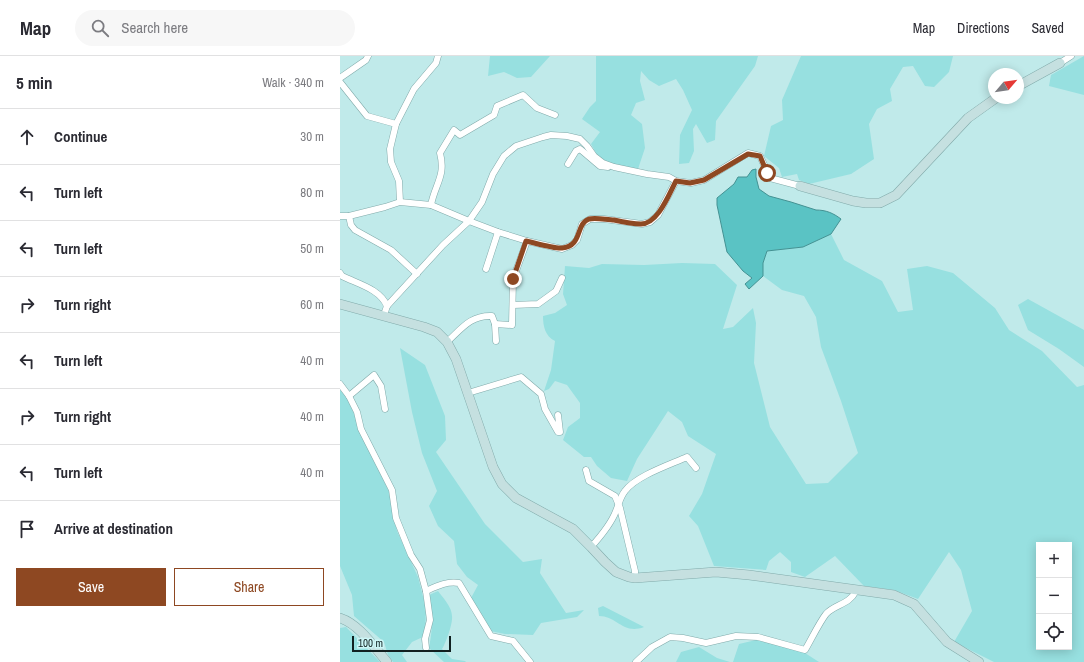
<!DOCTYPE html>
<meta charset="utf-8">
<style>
body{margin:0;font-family:"Archivo Narrow",sans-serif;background:#f7f7f7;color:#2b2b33}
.controls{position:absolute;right:12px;bottom:12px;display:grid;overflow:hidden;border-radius:0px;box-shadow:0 2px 10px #0003}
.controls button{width:36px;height:36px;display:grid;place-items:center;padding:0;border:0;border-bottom:1px solid #e1e1e2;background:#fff;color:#2b2b33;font:20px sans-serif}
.compass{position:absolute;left:648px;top:12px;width:36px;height:36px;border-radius:50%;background:#fff;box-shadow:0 2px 10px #0003;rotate:61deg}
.scale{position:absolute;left:12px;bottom:10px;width:99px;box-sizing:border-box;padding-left:4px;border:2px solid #112121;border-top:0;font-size:11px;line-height:14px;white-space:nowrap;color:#112121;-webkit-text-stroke:3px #cdf7f7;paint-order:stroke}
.stop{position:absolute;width:12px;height:12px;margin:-9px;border:3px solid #8e4822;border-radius:50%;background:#fff}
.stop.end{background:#8e4822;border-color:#fff;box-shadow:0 1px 4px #0008}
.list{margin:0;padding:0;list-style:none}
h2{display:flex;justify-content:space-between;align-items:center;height:52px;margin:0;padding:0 16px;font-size:17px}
h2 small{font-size:13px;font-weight:400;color:#7c7c81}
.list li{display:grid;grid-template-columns:26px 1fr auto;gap:12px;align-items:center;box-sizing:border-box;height:56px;padding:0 16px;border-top:1px solid #e1e1e2}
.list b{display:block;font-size:15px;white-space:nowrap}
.list em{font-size:13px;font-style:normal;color:#7c7c81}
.actions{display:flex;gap:8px;padding:12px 16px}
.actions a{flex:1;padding:9px 0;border:1px solid #8e4822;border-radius:0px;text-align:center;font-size:14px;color:#8e4822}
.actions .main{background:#8e4822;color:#fff}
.icon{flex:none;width:22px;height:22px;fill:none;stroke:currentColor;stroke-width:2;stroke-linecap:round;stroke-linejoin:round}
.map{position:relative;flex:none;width:744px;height:606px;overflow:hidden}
header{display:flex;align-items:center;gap:24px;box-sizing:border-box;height:56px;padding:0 20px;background:#fff;border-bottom:1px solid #e1e1e2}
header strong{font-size:19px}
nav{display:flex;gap:22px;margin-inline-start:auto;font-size:14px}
.search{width:280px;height:36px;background:#f7f7f7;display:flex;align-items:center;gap:10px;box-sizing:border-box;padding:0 14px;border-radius:22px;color:#7c7c81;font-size:15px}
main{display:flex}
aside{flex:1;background:#fff}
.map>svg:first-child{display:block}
.green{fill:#97e0e0;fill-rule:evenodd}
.water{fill:#5ac3c4;stroke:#449293}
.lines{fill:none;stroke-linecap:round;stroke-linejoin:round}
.street-casing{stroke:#81aaaa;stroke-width:7}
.secondary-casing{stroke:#81aaaa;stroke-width:10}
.street{stroke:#fff;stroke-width:6}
.secondary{stroke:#c5e0e0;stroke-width:9}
.route{stroke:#8e4822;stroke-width:5}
</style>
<header>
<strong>Map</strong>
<div class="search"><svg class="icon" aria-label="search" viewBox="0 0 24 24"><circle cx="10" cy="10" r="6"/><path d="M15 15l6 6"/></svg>Search here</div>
<nav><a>Map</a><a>Directions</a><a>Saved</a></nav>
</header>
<main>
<aside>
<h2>5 min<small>Walk · 340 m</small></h2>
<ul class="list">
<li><svg class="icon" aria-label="ahead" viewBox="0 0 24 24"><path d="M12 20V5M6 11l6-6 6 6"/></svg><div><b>Continue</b></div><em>30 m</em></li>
<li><svg class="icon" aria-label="left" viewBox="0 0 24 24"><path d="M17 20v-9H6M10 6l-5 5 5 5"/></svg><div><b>Turn left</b></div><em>80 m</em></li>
<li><svg class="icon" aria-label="left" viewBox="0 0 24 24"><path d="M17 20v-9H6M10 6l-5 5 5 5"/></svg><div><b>Turn left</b></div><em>50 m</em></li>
<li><svg class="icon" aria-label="right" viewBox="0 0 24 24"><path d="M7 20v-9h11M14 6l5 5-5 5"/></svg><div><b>Turn right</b></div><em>60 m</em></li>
<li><svg class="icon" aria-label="left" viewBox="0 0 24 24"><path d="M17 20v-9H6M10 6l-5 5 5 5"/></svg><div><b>Turn left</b></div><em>40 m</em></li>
<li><svg class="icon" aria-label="right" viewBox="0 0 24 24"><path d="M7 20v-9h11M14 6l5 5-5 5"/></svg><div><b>Turn right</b></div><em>40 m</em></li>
<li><svg class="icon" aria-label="left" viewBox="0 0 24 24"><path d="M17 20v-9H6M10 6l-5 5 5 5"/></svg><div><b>Turn left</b></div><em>40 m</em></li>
<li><svg class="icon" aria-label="arrive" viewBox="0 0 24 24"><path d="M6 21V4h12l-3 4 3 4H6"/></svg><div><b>Arrive at destination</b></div></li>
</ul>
<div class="actions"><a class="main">Save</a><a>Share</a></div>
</aside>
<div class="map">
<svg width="744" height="606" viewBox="0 0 744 606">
<rect width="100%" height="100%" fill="#c0eaea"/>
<!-- green -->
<g class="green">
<path d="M150 0H210L191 21 177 22 164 16 148 20Z"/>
<path d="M256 0H418L415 10 376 65 375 84 367 87 356 68 353 73 354 95 349 107 339 108 340 79 352 54 343 34 336 23 319 30 309 24 301 15 300 25 305 44 296 47 291 59 302 68 305 92 298 113 278 114 253 102 256 97 251 88 260 76 242 63 250 51 256 45Z"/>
<path d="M461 0H613L609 16 594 31 585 30 573 10 563 11 550 33 552 45 537 53 529 68 534 103 511 118 469 128 459 124 457 118 442 121 439 112 424 100 431 70 443 64 442 44Z"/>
<path d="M744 0V39L709 30 711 19Z"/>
<path d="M491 178 504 204 542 225 558 256 573 254 567 213 587 210 613 217 655 252 669 274 702 295 737 331 744 329V606H654L614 586 632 555 621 514 609 496 578 543 554 534 524 530 495 500 465 521 451 516V506L440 496 429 505 426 514 374 510 358 470 349 460 362 438 376 398 348 380 342 366 328 355 297 403 287 425 271 422 257 410 251 401H244L223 384 228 371 240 362V347L227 329 215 325 209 333 204 335 211 314 215 285C205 280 203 270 203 260L215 257 227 249 223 238 225 210 249 212 262 208 304 209 342 207 375 208 397 229 383 273 393 271 413 252 416 267 414 307 430 371 466 428 488 427 518 397 501 345 481 291 476 261 464 240 442 234 423 220V207L427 195 463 191ZM699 489H729V591H699Z"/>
<path d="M688 243 744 274V311L719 293 688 274 678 249Z"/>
<path d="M60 292 85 309 105 360 106 384 96 396 145 468 183 506 202 503 200 517 226 557 244 554 237 561 201 567 193 579 165 578 150 575 131 542 138 529 127 521 117 508 114 485 98 470 89 450 97 435 82 397 72 356Z"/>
<path d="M0 334 6 340 49 436 57 475 78 521 86 552 85 580 72 586 62 599 67 606H53L48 599 44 586 14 560 12 539 0 510Z"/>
<path d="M98 535C103 542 112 551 112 560 113 567 106 587 102 593L112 603 125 605 126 606H104L89 592C93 569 93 561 89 539Z"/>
<path d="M263 550 304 571C283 579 277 560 259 560L258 552Z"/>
<path d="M6 571 40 606H0V572Z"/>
<path d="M416 584 446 591 465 597 479 606H393L399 588Z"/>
<path d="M359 591 377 602 390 606H336L341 596Z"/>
</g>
<!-- water -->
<path class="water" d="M416 113V121L419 133 429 140 451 146 476 154C486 154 493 157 501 163L491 178 463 191 427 195 423 207V220L409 233 405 228 412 222 403 215 387 196 377 149V142L394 128 398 121H407L412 114Z"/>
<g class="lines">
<defs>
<g id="street">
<path d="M720 7 731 0"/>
<path d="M0 22 26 4 28 0"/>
<path d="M0 26 27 60 56 68"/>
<path d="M228 108 236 95 240 93 260 110 268 111"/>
<path d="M60 146 59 125 51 106 50 93 56 68 74 33 96 7 98 0"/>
<path d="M91 149C95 128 106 120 100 97L114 74 120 79 154 59 157 50 183 39 197 52 215 59"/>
<path d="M0 160H9L45 151 60 146 91 149 129 165 158 176 187 185 222 193 232 189 237 184 242 168 250 163H264L302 168 310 166 318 159 336 125"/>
<path d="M9 160 11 169 15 174 51 194 77 218"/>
<path d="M146 213 158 176"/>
<path d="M0 217 2 220C18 228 40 233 47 250"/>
<path d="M173 249 198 248 216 235 222 222"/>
<path d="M44 259 47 250 103 189 129 165 142 146 153 118 164 100 176 90 203 81 211 79 227 80 240 83 247 90 254 100 263 107 274 111 307 118 329 121 336 125 351 127 364 124 408 97 420 100 430 122 460 130"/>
<path d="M155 268 172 269 173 223 187 185"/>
<path d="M107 286C122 272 131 259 152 260L155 268 156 285"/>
<path d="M0 328 9 340 17 356 21 373 52 434 56 462 71 499 80 513 86 535 90 564 85 583 86 592"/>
<path d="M128 337 181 321 201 338 205 353 218 376H220L218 359"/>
<path d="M9 340 34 319 41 330 45 353"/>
<path d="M246 414 249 425 275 440 280 452 295 515V522"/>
<path d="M251 491C261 480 271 468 276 455 279 448 280 441 285 435 296 420 329 409 347 401L356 412"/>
<path d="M86 535C97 530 107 525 119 527L151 580 173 585 190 606"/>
<path d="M296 606 312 591 330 581 343 582 366 587 396 580 418 581 465 594C471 584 479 567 486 558 495 548 509 549 516 535"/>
</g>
<g id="secondary">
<path d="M678 30 720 7"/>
<path d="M460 130 513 145 526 147H540L556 139 628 62 656 42"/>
<path d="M0 248 84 271 97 276 107 286 116 303 153 411 162 428 176 442 233 473 251 491 265 506 276 516 289 521 295 522 376 516 409 519 554 539 574 548 607 586 639 606"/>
<path d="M0 562C19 568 34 591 47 606"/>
</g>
</defs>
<!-- street casing -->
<use href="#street" class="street-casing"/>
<!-- secondary casing -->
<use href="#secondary" class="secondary-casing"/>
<!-- street -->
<use href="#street" class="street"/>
<!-- secondary -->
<use href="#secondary" class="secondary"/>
</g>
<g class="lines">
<!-- route -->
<path class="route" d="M173 223 186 185C195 187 215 193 222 192 243 190 235 168 249 163 256 161 267 164 274 164 283 166 292 168 301 168 318 168 329 138 336 125L350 127 364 124 408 98 420 100 427 117"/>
</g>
</svg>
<div class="controls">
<button>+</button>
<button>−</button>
<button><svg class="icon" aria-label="locate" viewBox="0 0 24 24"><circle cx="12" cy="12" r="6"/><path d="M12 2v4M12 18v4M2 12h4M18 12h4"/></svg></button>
</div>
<svg class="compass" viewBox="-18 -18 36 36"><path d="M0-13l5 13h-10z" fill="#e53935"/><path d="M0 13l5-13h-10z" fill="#7c7c81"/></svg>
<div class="scale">100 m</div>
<div class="stop" style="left:427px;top:117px"></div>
<div class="stop end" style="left:173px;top:223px"></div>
</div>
</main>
